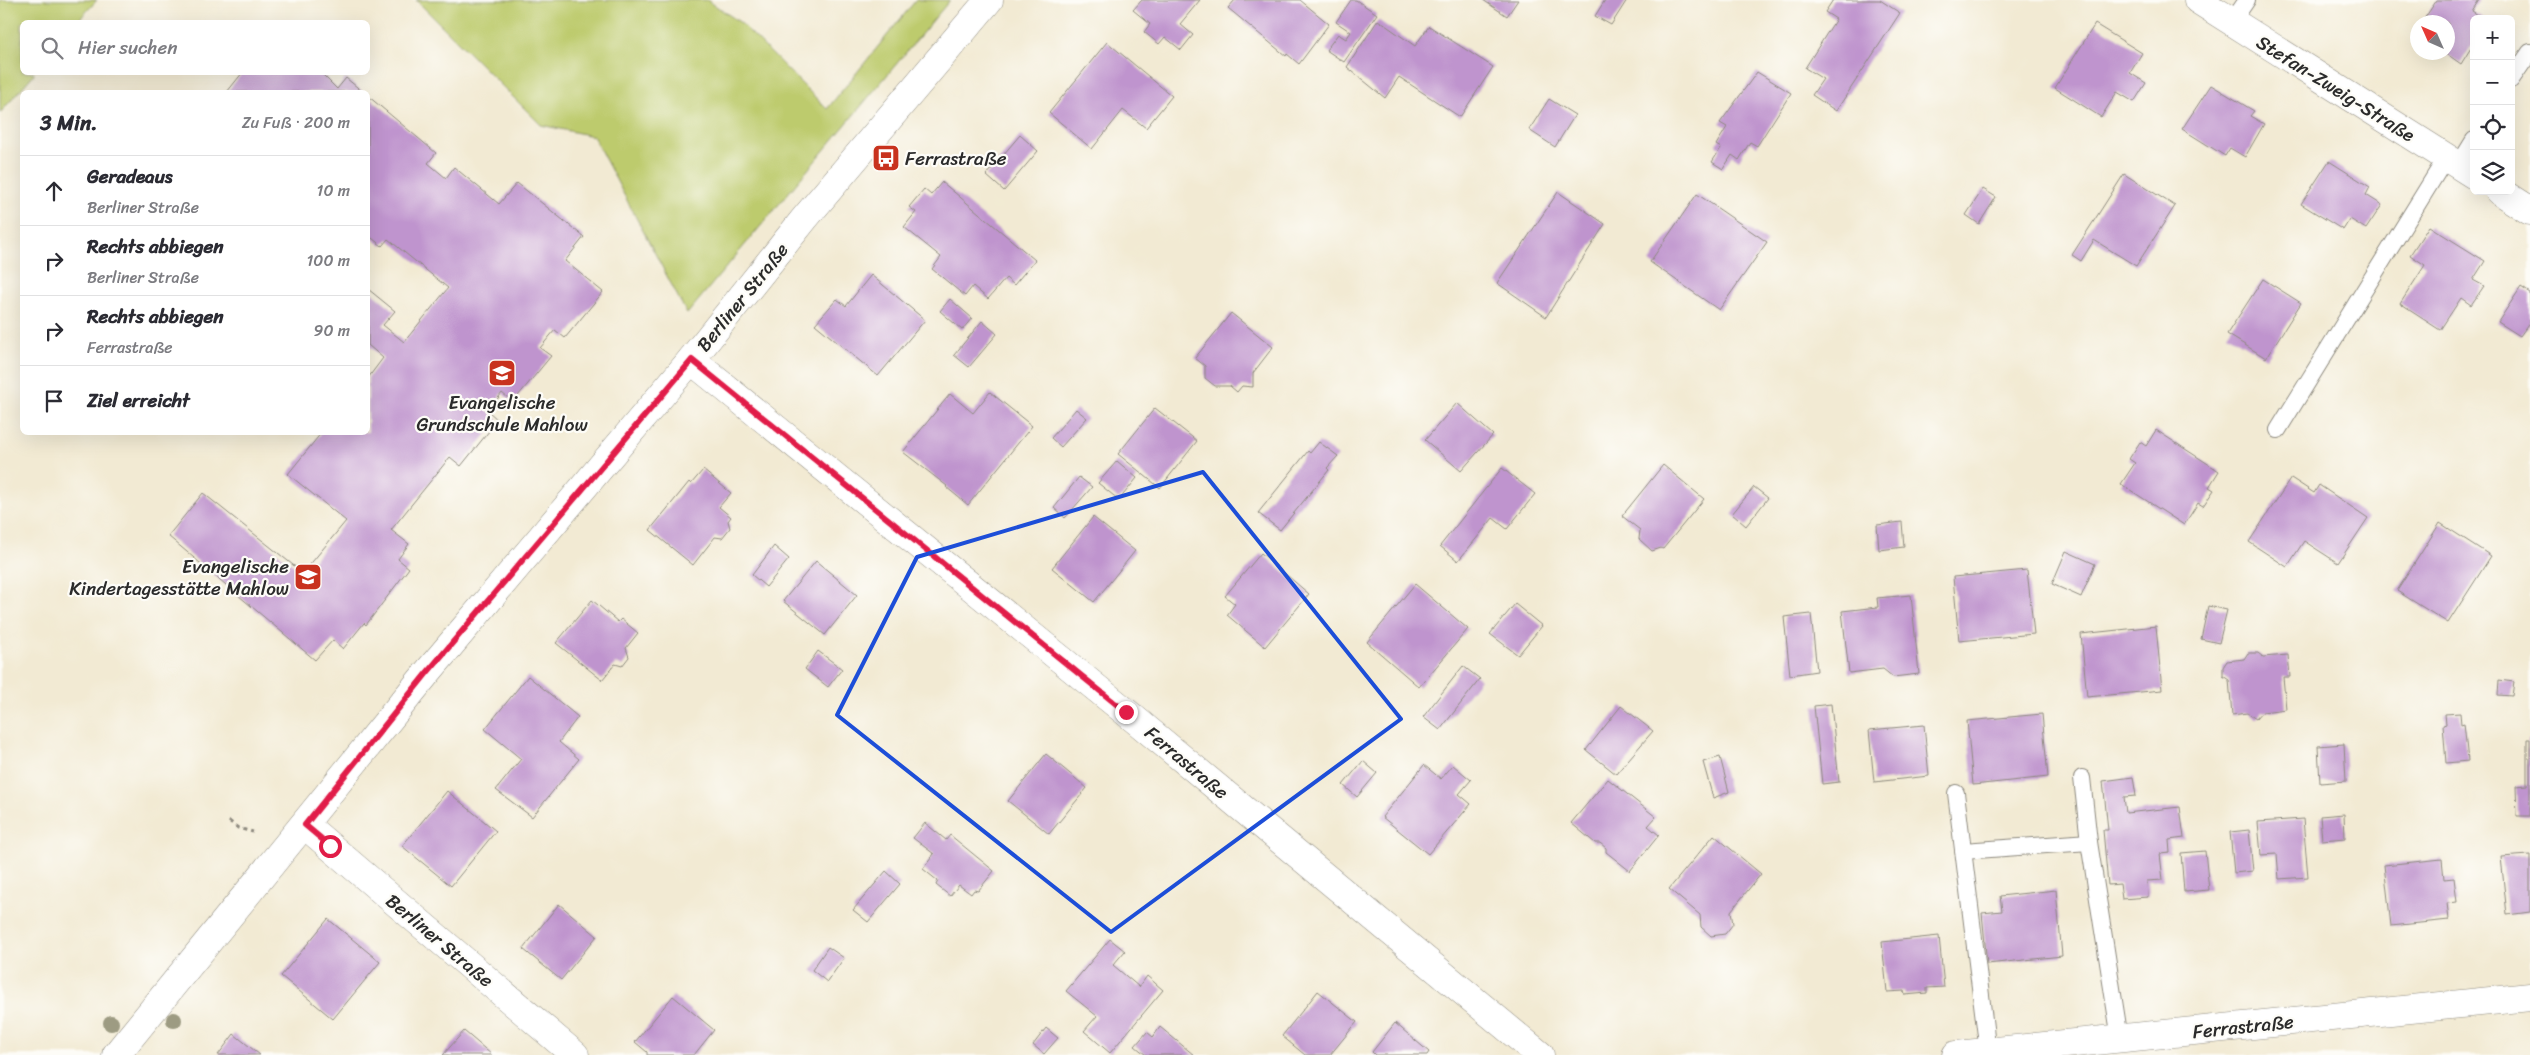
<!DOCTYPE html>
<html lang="de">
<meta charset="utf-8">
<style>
body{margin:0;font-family:Sriracha,sans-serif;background:#f7f7f7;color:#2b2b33}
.controls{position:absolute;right:15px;top:15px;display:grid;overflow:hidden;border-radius:8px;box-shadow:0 5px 20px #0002}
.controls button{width:45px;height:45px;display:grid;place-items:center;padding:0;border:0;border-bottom:1px solid #e1e1e2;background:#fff;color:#2b2b33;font:25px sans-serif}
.compass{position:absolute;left:2410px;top:15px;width:45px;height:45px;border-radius:50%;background:#fff;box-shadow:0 5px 20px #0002;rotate:315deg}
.stop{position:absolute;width:15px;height:15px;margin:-11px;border:4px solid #e11d48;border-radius:50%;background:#fff}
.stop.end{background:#e11d48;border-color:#fff;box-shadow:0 1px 5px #0008}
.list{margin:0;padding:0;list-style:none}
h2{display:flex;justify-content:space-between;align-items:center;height:65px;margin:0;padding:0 20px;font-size:21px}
h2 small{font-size:16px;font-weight:400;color:#7c7c81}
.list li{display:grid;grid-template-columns:32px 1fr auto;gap:15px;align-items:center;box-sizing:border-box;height:70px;padding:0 20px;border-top:1px solid #e1e1e2}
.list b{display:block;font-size:19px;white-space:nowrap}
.list p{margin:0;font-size:16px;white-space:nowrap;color:#7c7c81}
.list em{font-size:16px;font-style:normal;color:#7c7c81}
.icon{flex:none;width:28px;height:28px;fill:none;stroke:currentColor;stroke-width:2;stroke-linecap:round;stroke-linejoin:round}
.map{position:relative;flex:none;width:2530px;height:1055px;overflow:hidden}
.search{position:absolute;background:#fff;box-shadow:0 5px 20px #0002;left:20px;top:20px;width:350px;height:55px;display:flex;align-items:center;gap:12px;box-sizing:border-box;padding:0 18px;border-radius:8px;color:#7c7c81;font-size:19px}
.panel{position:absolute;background:#fff;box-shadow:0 5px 20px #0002;left:20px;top:90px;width:350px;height:345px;border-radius:8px}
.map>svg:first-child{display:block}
.green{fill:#bdcb6d;stroke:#747b4c}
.building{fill:#bf94ce}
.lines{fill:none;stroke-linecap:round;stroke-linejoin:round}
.lane-casing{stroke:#8e8a7f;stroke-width:18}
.street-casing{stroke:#8e8a7f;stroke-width:29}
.path{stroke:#8e8a7f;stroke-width:3;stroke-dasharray:4 4;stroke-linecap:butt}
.lane{stroke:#fff;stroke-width:16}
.street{stroke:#fff;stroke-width:28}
.tree{fill:#9d9b82}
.route{stroke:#e11d48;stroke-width:6}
.marked{fill:none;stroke:#1d4ed8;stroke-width:4;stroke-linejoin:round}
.labels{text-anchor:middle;stroke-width:4.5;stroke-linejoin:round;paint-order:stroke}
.street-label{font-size:19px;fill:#2b2b2b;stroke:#fdfcf7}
.poi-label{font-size:19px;fill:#2b2b2b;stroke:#fdfcf7;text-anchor:start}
</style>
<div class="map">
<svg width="2530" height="1055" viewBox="0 0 2530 1055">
<rect width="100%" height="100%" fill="#fdfcf7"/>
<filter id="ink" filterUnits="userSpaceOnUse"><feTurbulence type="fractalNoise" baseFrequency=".02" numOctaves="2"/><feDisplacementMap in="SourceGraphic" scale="10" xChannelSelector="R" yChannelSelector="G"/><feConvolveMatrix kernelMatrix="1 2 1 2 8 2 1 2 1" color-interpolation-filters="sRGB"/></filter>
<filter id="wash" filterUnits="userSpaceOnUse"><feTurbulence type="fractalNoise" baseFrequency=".0096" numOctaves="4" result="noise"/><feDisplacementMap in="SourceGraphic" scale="20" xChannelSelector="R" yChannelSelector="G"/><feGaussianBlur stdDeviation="1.12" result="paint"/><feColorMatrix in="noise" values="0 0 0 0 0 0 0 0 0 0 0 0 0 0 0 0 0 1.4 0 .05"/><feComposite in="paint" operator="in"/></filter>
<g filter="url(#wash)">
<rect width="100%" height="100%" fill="#f2ead3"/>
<!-- green -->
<g class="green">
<path d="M0 0H97L77 22H22V72L35 73 0 113Z"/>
<path d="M416 0H707L741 23 827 109 916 0H950L687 314 593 136 541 125Z"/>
</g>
<g id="blocks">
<!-- building -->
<g class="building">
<path d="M1142 0H1200L1180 24 1193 35 1181 50 1165 37 1159 44 1144 32 1150 24 1133 10Z"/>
<path d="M1235 0H1300L1329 24 1299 64 1287 54 1286 56 1228 8Z"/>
<path d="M1351 0H1356L1377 14 1344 62 1326 50 1338 34 1346 39 1351 32 1336 22Z"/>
<path d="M1483 0H1518L1507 16Z"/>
<path d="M1605 0H1627L1611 25 1595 16Z"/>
<path d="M1833 0H1880L1900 13 1836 111 1812 95 1823 79 1805 68 1836 19 1825 12Z"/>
<path d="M2437 0H2479L2472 11 2484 19H2474V43L2461 64 2444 52H2448V22H2422Z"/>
<path d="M1378 20 1415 46 1429 26 1493 67 1460 117 1399 77 1385 98 1347 67Z"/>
<path d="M2095 24 2142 53 2130 73 2146 83 2134 102 2117 92 2101 117 2055 88Z"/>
<path d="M1107 42 1172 96 1146 128 1123 110 1092 149 1049 113Z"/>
<path d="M243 72H320L337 89 346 78 363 92H227Z"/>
<path d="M1757 72 1791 93 1757 146 1750 142 1739 160 1732 155 1723 169 1712 162 1721 148 1716 145 1727 127 1720 123Z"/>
<path d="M2211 85 2254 111 2250 116 2264 124 2245 157 2230 148 2225 156 2182 129Z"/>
<path d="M368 96 436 153 428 163 446 178 454 167 499 204 517 183 584 237 565 261 603 292 565 338 555 330 540 348 551 356 513 402 502 393 488 411 498 420 461 466 450 457 391 530 409 544 398 559 409 568 366 625 364 623 343 649 333 640 315 660 168 536 203 493 303 573 346 521 288 474 322 432H368V378L383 358 368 345V289L395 311 383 325 404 342 448 288 388 239 382 246 368 235Z"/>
<path d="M1549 99 1575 115 1555 147 1529 130Z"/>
<path d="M1020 135 1038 151 1004 191 986 175Z"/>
<path d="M2329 161 2370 187 2366 195 2382 205 2366 229 2350 219 2343 230 2301 204Z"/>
<path d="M2124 174 2175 206 2136 266 2094 240 2081 261 2072 255Z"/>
<path d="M942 182 1035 260 1014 285 1006 278 988 299 973 286 965 296 932 269 941 257 904 227 916 212 909 207 924 189 931 195Z"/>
<path d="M1983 189 1996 197 1979 224 1966 215Z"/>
<path d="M1558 192 1605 224 1546 317 1497 283Z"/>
<path d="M1697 194 1767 242 1719 310 1650 262Z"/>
<path d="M2429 226 2485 261 2473 280 2484 286 2471 305 2461 298 2440 330 2400 304 2425 265 2410 255Z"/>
<path d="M871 275 925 320 878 376 815 324 837 299 846 306Z"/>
<path d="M2263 279 2301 303 2266 358 2227 334Z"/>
<path d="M2521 287 2530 293V322L2520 336 2498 322Z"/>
<path d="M950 299 972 318 962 330 940 311Z"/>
<path d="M1231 313 1273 347 1253 373V387L1242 386 1237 392 1230 386H1215L1205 378V366L1195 358Z"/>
<path d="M982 321 997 334 969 367 954 355Z"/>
<path d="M990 392 1032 426 968 505 946 487 947 486 903 452 950 394 973 413Z"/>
<path d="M1457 403 1493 435 1461 471 1425 440Z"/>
<path d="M1155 408 1197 441 1160 488 1118 454Z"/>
<path d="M1076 409 1087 418 1061 447 1051 438Z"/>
<path d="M2156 430 2219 471 2209 487 2214 490 2203 506 2198 503 2184 525 2121 484 2135 463 2129 459 2140 442 2146 446Z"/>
<path d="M1319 442 1338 456 1327 468 1329 470 1280 530 1258 513 1308 451 1310 453Z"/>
<path d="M1117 461 1137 478 1119 500 1098 483Z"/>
<path d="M1663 465 1704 499 1663 549 1661 548 1652 551 1639 539 1640 530 1622 516Z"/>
<path d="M1502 468 1535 494 1507 529 1493 518 1458 561 1440 546Z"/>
<path d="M703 470 731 493 719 507 731 517 728 521 730 528 722 538 715 537 693 565 650 530 689 482 691 484Z"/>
<path d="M1079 477 1092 487 1065 518 1054 508Z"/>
<path d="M2291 478 2314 493 2319 485 2368 518 2338 563 2304 541 2287 567 2249 542Z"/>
<path d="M1754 487 1768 498 1746 526 1732 514Z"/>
<path d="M1093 517 1135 551 1094 602 1052 568Z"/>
<path d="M1902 522 1904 547 1879 550 1877 525Z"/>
<path d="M2440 523 2491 556 2448 623 2397 591Z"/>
<path d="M774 546 789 559 766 587 752 575Z"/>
<path d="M2066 551 2095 564 2081 597 2052 584Z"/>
<path d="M1261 553 1309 594 1265 647 1227 615 1235 604 1225 596Z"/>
<path d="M816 561 857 595 825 635 783 601Z"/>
<path d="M2027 570 2034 634 1959 641 1953 577Z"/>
<path d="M1415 584 1468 629 1419 687 1367 642Z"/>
<path d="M1911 595 1919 674 1893 677 1883 669 1849 673 1842 611 1878 607 1877 598Z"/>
<path d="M592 600 618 622 621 619 638 633 626 648 629 657 622 666 615 664 602 680 556 643Z"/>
<path d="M1515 604 1542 626 1518 655 1490 634Z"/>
<path d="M2208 606 2227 610 2219 643 2201 639Z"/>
<path d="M1811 614 1817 671 1790 675 1784 617Z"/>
<path d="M2156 626 2162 690 2087 697 2081 634Z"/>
<path d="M818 651 842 669 828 687 805 669Z"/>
<path d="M2248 653H2258L2263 657 2288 655 2290 677H2283L2286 709 2262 712 2256 719 2247 713 2232 715 2229 680 2223 676V667L2227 661 2244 659Z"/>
<path d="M1463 666 1480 679 1440 730 1423 717Z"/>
<path d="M528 676 578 717 559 742 579 759 532 817 496 790 521 759 485 729Z"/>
<path d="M2499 680 2514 682 2512 696 2498 695Z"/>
<path d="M1831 704 1839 782 1822 784 1814 706Z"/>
<path d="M1621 706 1653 731 1616 774 1586 750Z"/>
<path d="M2460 713 2461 724 2464 723 2468 761 2446 763 2443 725 2446 724 2445 714Z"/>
<path d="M2042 714 2048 777 1973 785 1967 721Z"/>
<path d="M1924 725 1929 776 1874 782 1869 730Z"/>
<path d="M2527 739H2530V816H2517L2516 786 2527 785Z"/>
<path d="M2344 744 2346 781 2320 783 2318 746Z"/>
<path d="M1046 754 1087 788 1049 834 1008 801Z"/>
<path d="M1720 757 1729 792 1713 798 1703 762Z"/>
<path d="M1363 761 1377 773 1357 797 1343 785Z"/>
<path d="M1424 765 1441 779 1453 765 1471 780 1459 794 1471 804 1428 854 1382 817Z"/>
<path d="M2133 777 2136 796 2124 797 2126 813 2180 807 2184 838 2169 840 2170 853 2160 854 2163 880 2147 881 2148 897 2122 899 2120 884 2108 885 2103 830H2108L2103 781Z"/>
<path d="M1608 779 1656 817 1648 826 1659 835 1630 871 1606 852V848L1600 843H1595L1571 823Z"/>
<path d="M447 791 496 831 451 886 402 846Z"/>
<path d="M2344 814 2345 838 2322 840 2320 816Z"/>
<path d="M2303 819 2308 877 2279 879 2277 854 2261 855 2258 822Z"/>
<path d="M925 823 946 840 950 835 994 871 978 891 974 890 971 894 959 885 950 896 936 885 938 881 923 869 934 854 913 838Z"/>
<path d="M2249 830 2253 871 2234 873 2230 832Z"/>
<path d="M1714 835 1761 874 1731 911 1733 924 1725 934 1711 936 1701 927 1700 915 1669 889Z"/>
<path d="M2205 851 2209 890 2184 892 2181 853Z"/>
<path d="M2530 855V912L2507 915 2501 857Z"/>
<path d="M2442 859 2444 879 2454 878 2457 902 2447 903 2449 920 2391 926 2384 865Z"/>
<path d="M886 871 900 884 868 922 853 910Z"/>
<path d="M2056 890 2062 956 1987 964 1982 913 2002 911 2000 896Z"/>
<path d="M559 904 597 936 561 980 523 949Z"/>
<path d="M328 919 380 962 333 1019 281 976Z"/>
<path d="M1939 936 1944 987 1927 988V993L1905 995 1904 991 1887 992 1882 942Z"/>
<path d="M1110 939 1125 951 1113 965 1139 987 1147 976 1163 990 1110 1053 1084 1031 1097 1016 1066 991Z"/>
<path d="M828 947 844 958 827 982 812 970Z"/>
<path d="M1318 991 1357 1022 1330 1055H1305L1282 1036Z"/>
<path d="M673 996 714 1030 694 1055H647V1052L635 1042Z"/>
<path d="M1395 1023 1429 1052 1427 1055H1375L1372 1052Z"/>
<path d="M1160 1027 1194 1055H1146L1135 1046 1147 1032 1153 1037Z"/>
<path d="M1046 1028 1058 1038 1044 1054 1033 1045Z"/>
<path d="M464 1031 492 1055H443Z"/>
<path d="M234 1034 260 1055H218Z"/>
</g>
</g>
</g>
<g filter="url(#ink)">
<use href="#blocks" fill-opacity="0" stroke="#8e8a7f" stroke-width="1"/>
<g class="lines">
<defs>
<g id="lane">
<path d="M2232 22 2247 0"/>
<path d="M2511 80 2530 52"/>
<path d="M2458 166 2474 140"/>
<path d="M2278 430 2446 158"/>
<path d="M2082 778 2089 842 2120 1039"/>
<path d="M1956 793 1988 1052"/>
<path d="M1963 851 2089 842"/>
</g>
<g id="street">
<path d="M2198 0 2474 175"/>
<path d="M2499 191 2530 211"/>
<path d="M691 360 1126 712 1540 1055"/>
<path d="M305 825 575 1055"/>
<path d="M116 1055 426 674 691 360 805 218 989 0"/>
<path d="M1956 1055 2530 997"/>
</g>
</defs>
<!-- lane casing -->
<use href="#lane" class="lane-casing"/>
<!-- street casing -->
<use href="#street" class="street-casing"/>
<!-- path -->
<path class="path" d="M229 821 238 828 253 832"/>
<!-- lane -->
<use href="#lane" class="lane"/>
<!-- street -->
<use href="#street" class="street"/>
</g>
<!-- trees -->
<g class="tree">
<circle cx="174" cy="1020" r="8"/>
<circle cx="111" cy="1023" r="8"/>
</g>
</g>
<g class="lines" filter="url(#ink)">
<!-- route -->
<path class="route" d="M330 846 305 825 426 674 692 360 1126 712"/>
</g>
<!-- marked area -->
<path class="marked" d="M1203 472 1401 719 1111 932 837 715 917 557Z"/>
<!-- icons -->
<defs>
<symbol id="bus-square" viewBox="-11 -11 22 22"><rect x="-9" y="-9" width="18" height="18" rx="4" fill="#c8321e" stroke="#fdfcf7"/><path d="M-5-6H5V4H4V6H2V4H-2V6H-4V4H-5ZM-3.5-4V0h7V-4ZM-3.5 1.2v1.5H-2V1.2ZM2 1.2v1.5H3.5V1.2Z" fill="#fff"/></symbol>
<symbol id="school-square" viewBox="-11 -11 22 22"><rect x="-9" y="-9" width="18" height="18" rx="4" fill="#c8321e" stroke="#fdfcf7"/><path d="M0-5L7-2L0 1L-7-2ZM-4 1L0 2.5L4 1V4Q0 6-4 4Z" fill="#fff"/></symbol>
</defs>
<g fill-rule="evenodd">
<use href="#bus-square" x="870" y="142" width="32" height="32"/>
<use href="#school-square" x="486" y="357" width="32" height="32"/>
<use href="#school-square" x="292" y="561" width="32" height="32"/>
</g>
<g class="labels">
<!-- street labels -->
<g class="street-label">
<text transform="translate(2336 88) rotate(32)" y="7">Stefan-Zweig-Straße</text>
<text transform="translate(742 297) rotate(-51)" y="7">Berliner Straße</text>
<text transform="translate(1187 762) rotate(40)" y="7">Ferrastraße</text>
<text transform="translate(440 940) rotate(40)" y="7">Berliner Straße</text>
<text transform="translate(2243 1026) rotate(-6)" y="7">Ferrastraße</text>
</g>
<!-- poi labels -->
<g class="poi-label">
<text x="905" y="165">Ferrastraße</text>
<text x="502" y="409" text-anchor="middle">Evangelische<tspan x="502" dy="22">Grundschule Mahlow</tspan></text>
<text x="289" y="573" text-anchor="end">Evangelische<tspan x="289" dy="22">Kindertagesstätte Mahlow</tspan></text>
</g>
</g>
</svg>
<div class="controls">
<button>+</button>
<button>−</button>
<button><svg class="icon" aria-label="locate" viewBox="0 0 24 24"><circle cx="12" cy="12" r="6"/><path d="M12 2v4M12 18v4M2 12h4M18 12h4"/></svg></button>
<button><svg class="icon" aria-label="layers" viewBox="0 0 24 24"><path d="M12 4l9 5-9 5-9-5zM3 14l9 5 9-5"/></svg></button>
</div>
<svg class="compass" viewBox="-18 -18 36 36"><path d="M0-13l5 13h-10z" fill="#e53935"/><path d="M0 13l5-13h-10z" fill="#7c7c81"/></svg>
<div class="stop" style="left:330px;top:846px"></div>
<div class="stop end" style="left:1126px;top:712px"></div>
<div class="search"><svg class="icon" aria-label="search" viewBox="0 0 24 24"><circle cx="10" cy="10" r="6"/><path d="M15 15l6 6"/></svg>Hier suchen</div>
<section class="panel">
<h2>3 Min.<small>Zu Fuß · 200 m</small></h2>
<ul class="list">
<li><svg class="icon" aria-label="ahead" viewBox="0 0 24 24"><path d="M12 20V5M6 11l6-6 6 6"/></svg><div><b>Geradeaus</b><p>Berliner Straße</p></div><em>10 m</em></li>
<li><svg class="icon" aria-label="right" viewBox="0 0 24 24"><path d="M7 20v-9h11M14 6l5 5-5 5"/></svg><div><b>Rechts abbiegen</b><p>Berliner Straße</p></div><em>100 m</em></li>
<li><svg class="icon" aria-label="right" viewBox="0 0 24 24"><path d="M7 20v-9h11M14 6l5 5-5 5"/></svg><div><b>Rechts abbiegen</b><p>Ferrastraße</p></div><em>90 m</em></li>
<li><svg class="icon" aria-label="arrive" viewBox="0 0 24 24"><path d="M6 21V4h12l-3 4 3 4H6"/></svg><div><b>Ziel erreicht</b></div></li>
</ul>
</section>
</div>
